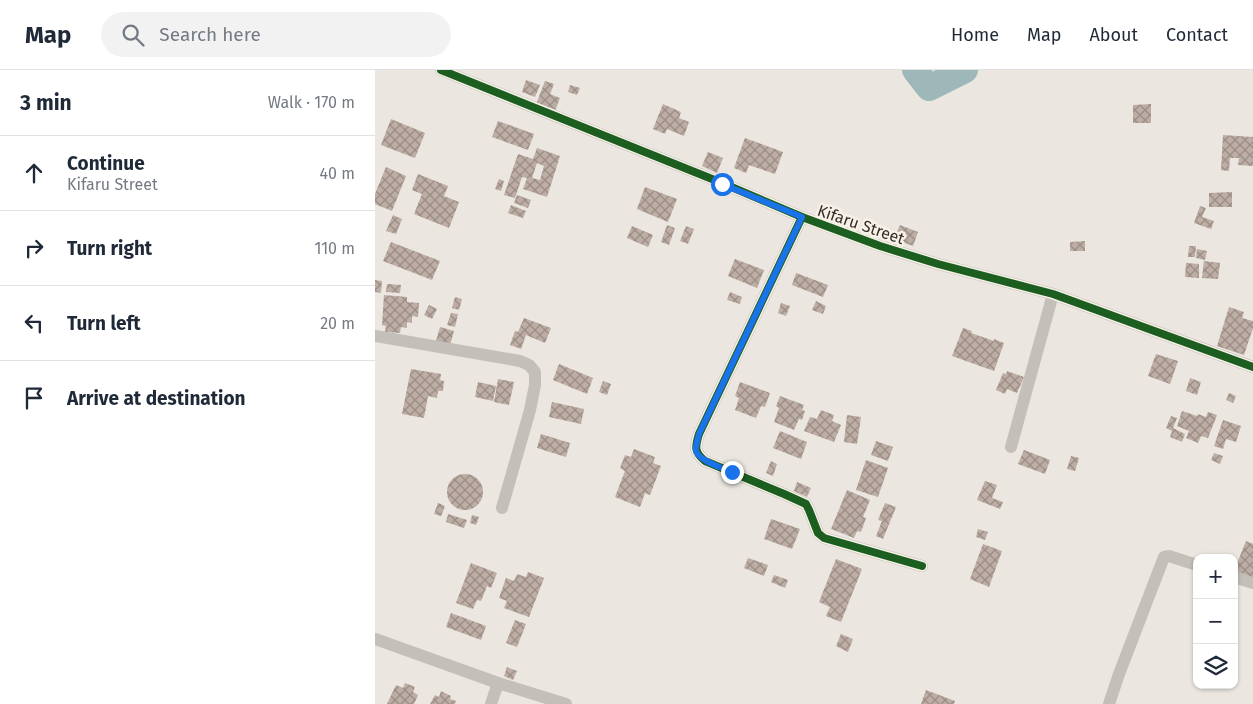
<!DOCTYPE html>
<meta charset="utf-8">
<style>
body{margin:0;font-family:"Fira Sans",sans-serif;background:#f2f2f3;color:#1f2937}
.controls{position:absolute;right:15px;bottom:15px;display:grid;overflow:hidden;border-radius:10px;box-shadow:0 1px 4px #0004}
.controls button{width:45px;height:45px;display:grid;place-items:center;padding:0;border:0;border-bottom:1px solid #e0e1e3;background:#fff;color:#1f2937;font:25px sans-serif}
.stop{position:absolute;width:15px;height:15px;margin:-11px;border:4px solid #1a73e8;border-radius:50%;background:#fff}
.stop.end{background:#1a73e8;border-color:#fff;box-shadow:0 1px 5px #0008}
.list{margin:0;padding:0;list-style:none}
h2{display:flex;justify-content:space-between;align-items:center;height:65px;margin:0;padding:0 20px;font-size:21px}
h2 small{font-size:16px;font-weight:400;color:#747a83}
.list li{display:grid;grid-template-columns:32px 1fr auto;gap:15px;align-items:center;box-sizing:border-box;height:75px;padding:0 20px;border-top:1px solid #e0e1e3}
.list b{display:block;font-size:19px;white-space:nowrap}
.list p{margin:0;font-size:16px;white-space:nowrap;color:#747a83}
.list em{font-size:16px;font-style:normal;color:#747a83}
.icon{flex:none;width:28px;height:28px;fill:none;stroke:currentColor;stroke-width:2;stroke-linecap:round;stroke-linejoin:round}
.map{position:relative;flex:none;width:878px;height:634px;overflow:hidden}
header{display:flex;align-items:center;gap:30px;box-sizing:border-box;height:70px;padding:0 25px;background:#fff;border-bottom:1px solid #e0e1e3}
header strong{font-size:24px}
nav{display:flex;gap:28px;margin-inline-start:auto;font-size:18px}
.search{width:350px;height:45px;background:#f2f2f3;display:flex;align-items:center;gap:12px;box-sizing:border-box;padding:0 18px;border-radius:28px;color:#747a83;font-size:19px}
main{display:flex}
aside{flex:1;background:#fff}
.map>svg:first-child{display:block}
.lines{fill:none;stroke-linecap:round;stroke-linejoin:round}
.river{stroke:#9eb8ba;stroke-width:26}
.building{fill:url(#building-cross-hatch);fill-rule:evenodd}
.street{stroke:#c4bfb9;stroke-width:12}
.cycleway-casing{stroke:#f7f1e7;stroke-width:11}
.cycleway{stroke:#1b5e20;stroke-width:8}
.route{stroke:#1a73e8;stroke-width:6}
.labels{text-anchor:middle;stroke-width:5;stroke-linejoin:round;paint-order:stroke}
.street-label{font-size:16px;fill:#342d28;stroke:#f7f1e7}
</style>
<header>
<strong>Map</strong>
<div class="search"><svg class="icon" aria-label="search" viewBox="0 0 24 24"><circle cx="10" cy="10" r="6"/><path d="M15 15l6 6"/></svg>Search here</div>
<nav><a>Home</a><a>Map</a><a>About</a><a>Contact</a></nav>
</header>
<main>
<aside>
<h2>3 min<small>Walk · 170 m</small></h2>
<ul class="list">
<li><svg class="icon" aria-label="ahead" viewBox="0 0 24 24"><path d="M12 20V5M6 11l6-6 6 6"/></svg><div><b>Continue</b><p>Kifaru Street</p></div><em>40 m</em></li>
<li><svg class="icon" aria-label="right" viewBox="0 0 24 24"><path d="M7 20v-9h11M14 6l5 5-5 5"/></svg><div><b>Turn right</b></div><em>110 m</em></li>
<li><svg class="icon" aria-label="left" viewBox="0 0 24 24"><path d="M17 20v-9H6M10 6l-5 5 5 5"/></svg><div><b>Turn left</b></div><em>20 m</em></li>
<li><svg class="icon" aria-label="arrive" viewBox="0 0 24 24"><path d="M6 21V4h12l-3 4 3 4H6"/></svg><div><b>Arrive at destination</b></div></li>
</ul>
</aside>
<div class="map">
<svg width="878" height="634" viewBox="0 0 878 634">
<defs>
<pattern id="building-cross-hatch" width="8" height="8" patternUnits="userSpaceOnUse" patternTransform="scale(1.25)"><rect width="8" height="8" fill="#bdada4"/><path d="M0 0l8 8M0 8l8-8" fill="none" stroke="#9a8d86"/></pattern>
</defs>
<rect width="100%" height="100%" fill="#ebe7e0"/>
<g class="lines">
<!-- river -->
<path class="river" d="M540 0 554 18 590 0"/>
</g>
<!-- building -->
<g class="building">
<path d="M151 10 165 15 160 27 147 22Z"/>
<path d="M170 11 179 14 175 24 185 28 179 44 160 37Z"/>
<path d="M195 15 205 18 202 25 193 22Z"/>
<path d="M288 34 306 42 304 48 314 52 309 66 292 59 290 64 278 59Z"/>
<path d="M776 34V53H758V35Z"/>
<path d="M16 49 50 63 40 88 6 75Z"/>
<path d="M123 51 159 64 153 80 117 67Z"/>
<path d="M848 65 878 67V96L863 95 864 88H855L854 101 846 100Z"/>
<path d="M370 68 408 82 400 104 374 95 371 103 359 98Z"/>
<path d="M162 78 185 86 172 127 148 119 152 108 147 107 140 128 129 125 143 84 158 89ZM162 93 169 96 165 110 157 108Z"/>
<path d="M333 82 348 88 342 103 327 96Z"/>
<path d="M11 97 31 106 17 141 0 134V124Z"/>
<path d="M43 104 73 116 69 126 84 132 74 158 39 144 47 124 37 120Z"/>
<path d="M124 109 129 111 126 121 120 119Z"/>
<path d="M270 117 302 129 293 152 262 139Z"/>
<path d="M857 122V137H834V123Z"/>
<path d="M142 125 156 130 153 138 139 133Z"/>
<path d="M136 135 151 141 148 148 133 143Z"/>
<path d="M825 136 831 138 827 147 839 151 836 159 819 153Z"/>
<path d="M18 145 27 149 21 164 11 161Z"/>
<path d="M292 155 300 158 294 175 286 172Z"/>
<path d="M525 155 543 162 538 176 519 169Z"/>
<path d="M257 156 278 165 273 177 252 168Z"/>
<path d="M311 156 319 159 313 174 305 171Z"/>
<path d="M710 171V181H695V172Z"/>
<path d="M16 172 65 191 57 210 8 191Z"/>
<path d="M814 176H821L820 187H813Z"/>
<path d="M822 179 832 181 830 190 821 188Z"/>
<path d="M360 189 389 200 382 218 353 206Z"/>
<path d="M829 191 845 193 843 209 827 208Z"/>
<path d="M811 193 824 194V208L810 207Z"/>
<path d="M421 203 453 215 448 227 417 215Z"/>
<path d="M0 210 7 211 6 223 0 222Z"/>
<path d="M12 214 26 215 25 223 11 222Z"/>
<path d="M355 222 367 227 365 234 352 230Z"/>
<path d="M9 225 32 227V232L44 233 43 247 37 246V253L32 252V258L26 257 25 263 10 262 11 256 7 255Z"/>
<path d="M80 227 87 229 84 240 77 238Z"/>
<path d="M441 231 451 236 448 244 437 240Z"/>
<path d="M406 233 415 236 411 246 403 243Z"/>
<path d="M54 235 62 239 57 249 49 245Z"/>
<path d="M854 237 869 242 867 248 878 251V258L869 285 842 276Z"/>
<path d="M76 243 83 244 80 257 72 255Z"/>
<path d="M149 248 176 258 170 273 151 265 146 279 135 275 140 261 143 262Z"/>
<path d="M65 257 79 261 75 275 61 271Z"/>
<path d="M588 258 597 261 596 263 619 271V269L629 273 619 301 577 286Z"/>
<path d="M781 284 803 291 795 314 773 306Z"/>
<path d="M184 294 218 308 212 324 178 310Z"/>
<path d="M36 299 66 304 65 310 69 311 68 321H63L62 328 53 326 49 348 27 344Z"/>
<path d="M632 301 649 307 642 323 632 319 630 324 621 320 628 303 631 304Z"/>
<path d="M815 308 826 312 822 325 811 321Z"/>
<path d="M123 309 139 312 134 335 119 332Z"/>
<path d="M228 311 236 314 232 325 224 322Z"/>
<path d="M103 312 121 316 118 331 100 327Z"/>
<path d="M365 312 395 323 390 337 386 336 381 348 360 340 364 328 360 326Z"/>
<path d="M854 323 861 326 858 333 851 330Z"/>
<path d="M405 326 429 335 427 340 430 341 427 350 424 349 419 360 399 352 404 338 401 336Z"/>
<path d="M177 332 209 339 206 354 174 347Z"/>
<path d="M446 340 459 345 457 351 466 355 459 372 429 361 435 347 442 349Z"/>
<path d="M807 341 822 346 823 344 831 347 833 342 842 345 833 368 826 366 823 373 811 368 814 361 802 356Z"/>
<path d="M472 345 486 347 482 374 469 372Z"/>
<path d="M796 346 802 348 798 358 810 364 807 372 795 367 797 361 791 358Z"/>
<path d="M848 350 866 356 861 372 851 369 848 379 839 376Z"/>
<path d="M405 361 432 372 426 389 398 378Z"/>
<path d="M166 364 195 373 191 387 162 378Z"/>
<path d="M501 371 518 377 513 391 496 385Z"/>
<path d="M259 379 280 387 278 393 286 396 275 425 270 423 265 437 240 427 250 401 245 398 250 385 256 387Z"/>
<path d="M649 380 675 390 670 404 643 394Z"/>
<path d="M839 383 848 386 845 394 836 390Z"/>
<path d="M696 386 704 388 700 401 692 399Z"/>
<path d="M491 390 513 398 503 427 481 420Z"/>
<path d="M396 391 402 394 398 406 391 403Z"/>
<circle cx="90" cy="422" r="18"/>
<path d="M610 411 622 415 617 428 628 432 625 439 602 430Z"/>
<path d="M422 412 436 418 432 427 419 421Z"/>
<path d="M472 420 495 430 488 447 491 448 486 462 482 461 479 468 456 459Z"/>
<path d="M63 433 70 436 66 446 59 444Z"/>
<path d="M510 433 521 437 508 469 501 466 507 451 503 450Z"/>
<path d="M73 444 92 450 89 458 71 452Z"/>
<path d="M97 445 104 447 101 455 95 453Z"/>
<path d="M396 449 425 459 417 479 389 469Z"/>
<path d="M603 459 613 462 610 470 601 467Z"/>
<path d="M871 471 878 474V508L859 501Z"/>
<path d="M608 474 627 481 614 517 595 509Z"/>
<path d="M373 488 393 495 389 506 369 498Z"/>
<path d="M461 489 487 499 466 552 451 546 455 537 444 532Z"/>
<path d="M96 493 122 503 116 518 112 516 106 531 102 530 98 539 81 533Z"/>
<path d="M153 502 169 508 154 547 129 538 132 531 124 528 131 508 139 511 142 504 151 507Z"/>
<path d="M399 505 413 510 410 518 396 512Z"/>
<path d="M76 543 111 556 106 570 71 557Z"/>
<path d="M140 550 151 554 142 577 131 573Z"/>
<path d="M466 564 478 569 473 582 461 576Z"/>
<path d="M132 597 142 601 138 610 129 606Z"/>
<path d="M30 613 40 617 38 622 43 625 39 634H12L21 615 28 618Z"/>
<path d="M551 620 580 631 579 634H546Z"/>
<path d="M66 621 76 626 75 629 81 631 80 634H55L60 625 64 627Z"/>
</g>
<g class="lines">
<!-- street -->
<g class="street">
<path d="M66 0 347 113 427 147 505 176 563 194 678 224 878 297"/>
<path d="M427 147 324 364C320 377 319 382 330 391L409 424 431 434 434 440 443 463 449 468 547 496"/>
<path d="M0 266 145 291 154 295 160 302V315L155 340 127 438"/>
<path d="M636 377 678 224"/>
<path d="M859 507 878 513"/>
<path d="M0 569 123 613 191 634"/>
<path d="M116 634 123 613"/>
<path d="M734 634 744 604 789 487 794 486 822 495"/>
</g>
<defs>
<g id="cycleway">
<path d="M66 0 347 113 427 147 505 176 563 194 678 224 878 297"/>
<path d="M427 147 324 364C320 377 319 382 330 391L409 424 431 434 434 440 443 463 449 468 547 496"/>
</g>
</defs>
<!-- cycleway casing -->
<use href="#cycleway" class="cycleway-casing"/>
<!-- cycleway -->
<use href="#cycleway" class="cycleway"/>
</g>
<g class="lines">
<!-- route -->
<path class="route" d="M347 114 427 147 324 364C323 369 320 376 321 381 324 391 348 398 357 402"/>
</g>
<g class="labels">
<!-- street labels -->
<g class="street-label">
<text transform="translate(486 154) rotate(19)" y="6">Kifaru Street</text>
</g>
</g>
</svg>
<div class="controls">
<button>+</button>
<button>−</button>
<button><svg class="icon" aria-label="layers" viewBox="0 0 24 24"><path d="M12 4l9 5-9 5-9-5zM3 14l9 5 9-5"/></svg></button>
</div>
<div class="stop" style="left:347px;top:114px"></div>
<div class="stop end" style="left:357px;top:402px"></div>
</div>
</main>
